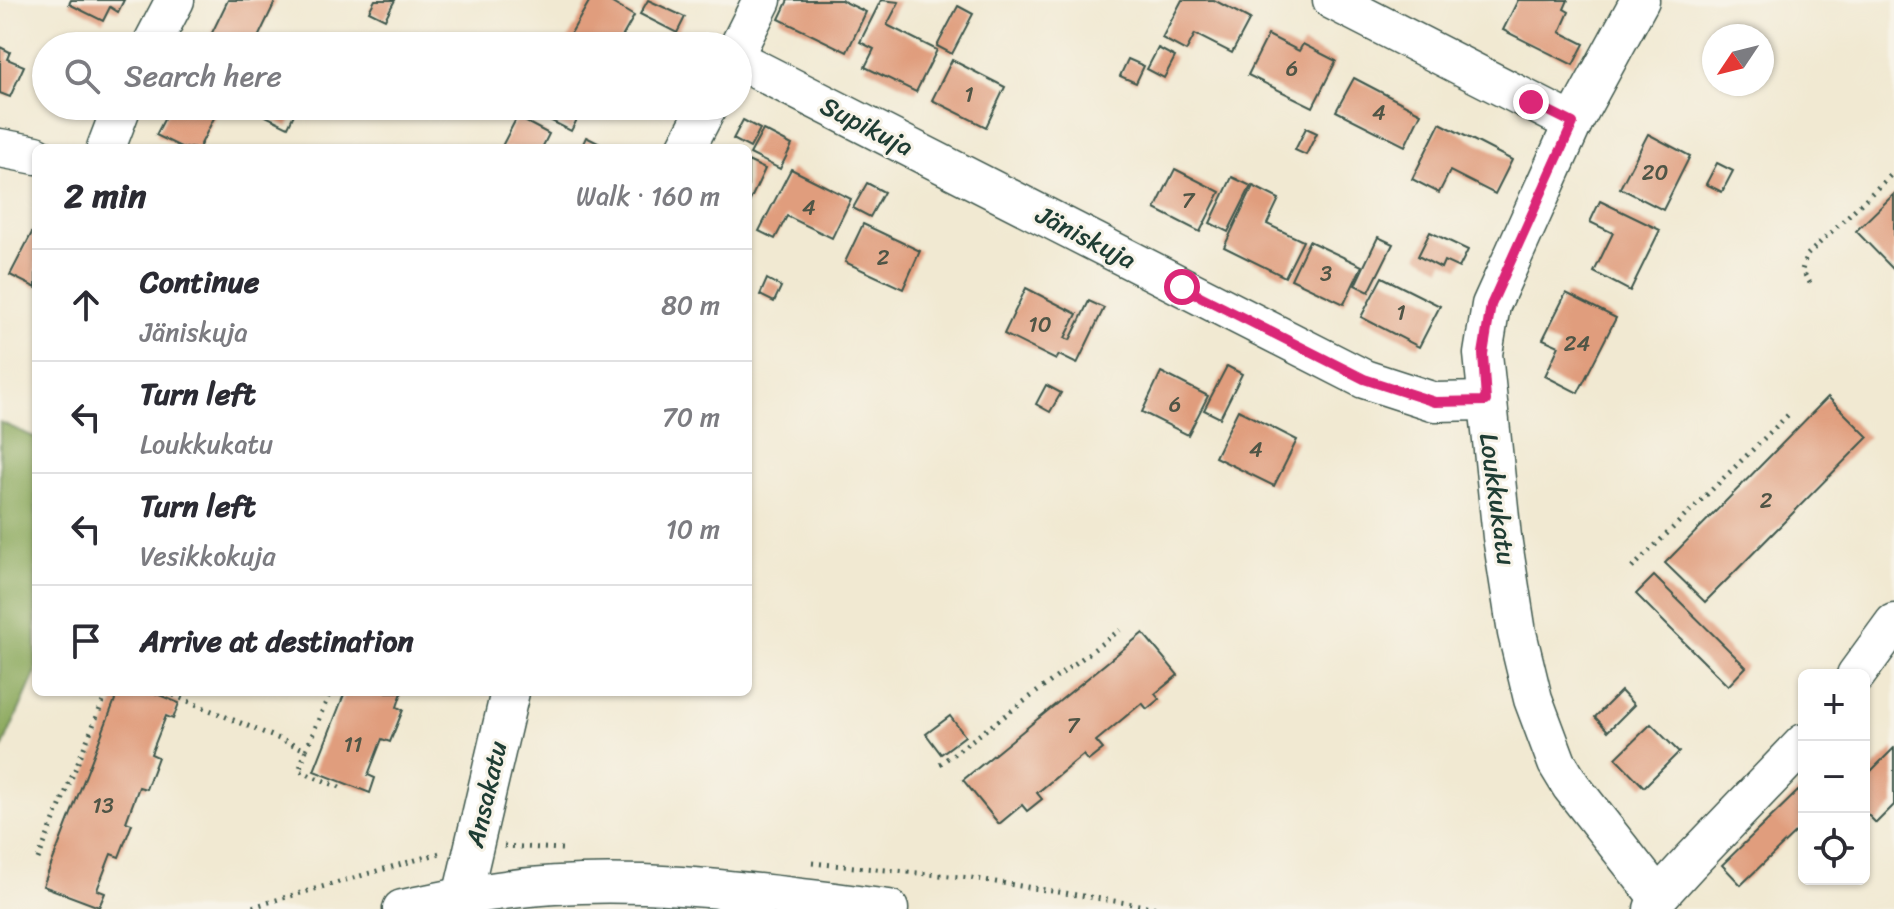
<!DOCTYPE html>
<meta charset="utf-8">
<style>
body{margin:0;font-family:Sriracha,sans-serif;background:#f7f7f7;color:#2b2b33}
.controls{position:absolute;right:24px;bottom:24px;display:grid;overflow:hidden;border-radius:12px;box-shadow:0 2px 6px #0004}
.controls button{width:72px;height:72px;display:grid;place-items:center;padding:0;border:0;border-bottom:2px solid #e1e1e2;background:#fff;color:#2b2b33;font:40px sans-serif}
.compass{position:absolute;left:1702px;top:24px;width:72px;height:72px;border-radius:50%;background:#fff;box-shadow:0 2px 6px #0004;rotate:235deg}
.stop{position:absolute;width:24px;height:24px;margin:-18px;border:6px solid #db2777;border-radius:50%;background:#fff}
.stop.end{background:#db2777;border-color:#fff;box-shadow:0 2px 8px #0008}
.list{margin:0;padding:0;list-style:none}
h2{display:flex;justify-content:space-between;align-items:center;height:104px;margin:0;padding:0 32px;font-size:34px}
h2 small{font-size:26px;font-weight:400;color:#7c7c81}
.list li{display:grid;grid-template-columns:52px 1fr auto;gap:24px;align-items:center;box-sizing:border-box;height:112px;padding:0 32px;border-top:2px solid #e1e1e2}
.list b{display:block;font-size:30px;white-space:nowrap}
.list p{margin:0;font-size:26px;white-space:nowrap;color:#7c7c81}
.list em{font-size:26px;font-style:normal;color:#7c7c81}
.icon{flex:none;width:44px;height:44px;fill:none;stroke:currentColor;stroke-width:2;stroke-linecap:round;stroke-linejoin:round}
.map{position:relative;flex:none;width:1894px;height:909px;overflow:hidden}
.search{position:absolute;background:#fff;box-shadow:0 2px 6px #0004;left:32px;top:32px;width:720px;height:88px;display:flex;align-items:center;gap:20px;box-sizing:border-box;padding:0 28px;border-radius:44px;color:#7c7c81;font-size:30px}
.panel{position:absolute;background:#fff;box-shadow:0 2px 6px #0004;left:32px;top:144px;width:720px;height:552px;border-radius:12px}
.map>svg:first-child{display:block}
.forest{fill:#8aa85b;stroke:#547248;stroke-width:2}
.building{fill:#e09d7d}
.lines{fill:none;stroke-linecap:round;stroke-linejoin:round}
.minor-casing{stroke:#3e574c;stroke-width:41}
.path{stroke:#3e574c;stroke-width:5;stroke-dasharray:2 6;stroke-linecap:butt}
.minor{stroke:#fff;stroke-width:38}
.route{stroke:#db2777;stroke-width:10}
.labels{text-anchor:middle;stroke-width:6;stroke-linejoin:round;paint-order:stroke}
.number-label{font-size:22px;fill:#4f5546}
.street-label{font-size:26px;fill:#1f3d34;stroke:#f7f3e8}
</style>
<div class="map">
<svg width="1894" height="909" viewBox="0 0 1894 909">
<rect width="100%" height="100%" fill="#f7f3e8"/>
<filter id="ink" filterUnits="userSpaceOnUse"><feTurbulence type="fractalNoise" baseFrequency=".0125" numOctaves="2"/><feDisplacementMap in="SourceGraphic" scale="16" xChannelSelector="R" yChannelSelector="G"/><feConvolveMatrix kernelMatrix="1 2 1 2 8 2 1 2 1" color-interpolation-filters="sRGB"/></filter>
<filter id="wash" filterUnits="userSpaceOnUse"><feTurbulence type="fractalNoise" baseFrequency=".006" numOctaves="4" result="noise"/><feDisplacementMap in="SourceGraphic" scale="32" xChannelSelector="R" yChannelSelector="G"/><feGaussianBlur stdDeviation="1.8" result="paint"/><feColorMatrix in="noise" values="0 0 0 0 0 0 0 0 0 0 0 0 0 0 0 0 0 1.4 0 .05"/><feComposite in="paint" operator="in"/></filter>
<g filter="url(#wash)">
<rect width="100%" height="100%" fill="#f1e9d2"/>
<!-- forest -->
<path class="forest" d="M0 422 36 438V672L0 753Z"/>
<g id="blocks">
<!-- building -->
<g class="building">
<path d="M71 0H124L118 12 110 7 103 21 69 4Z"/>
<path d="M228 0H276L254 46H218L208 41Z"/>
<path d="M375 0H395L385 19 369 11Z"/>
<path d="M590 0H607L634 16 617 46H574L566 42Z"/>
<path d="M648 0 685 17 677 33 640 14Z"/>
<path d="M788 0H841L866 12 847 52 779 19Z"/>
<path d="M881 0 899 2 887 25 937 50 916 92 865 67 874 49 860 42Z"/>
<path d="M1182 0H1214L1250 19 1232 53 1195 34 1186 51 1162 38Z"/>
<path d="M1518 0H1568L1564 9 1569 12 1560 32 1584 44 1573 65 1503 30Z"/>
<path d="M958 6 973 14 952 54 937 46Z"/>
<path d="M1268 35 1299 51 1303 44 1336 61 1313 107 1248 75Z"/>
<path d="M0 47 10 52 7 59 24 66 10 97 0 93Z"/>
<path d="M1158 48 1175 57 1164 78 1147 69Z"/>
<path d="M1128 59 1144 66 1136 83 1120 76Z"/>
<path d="M952 60 1005 87 986 127 932 100Z"/>
<path d="M1354 78 1421 113 1405 146 1336 111Z"/>
<path d="M171 106H220L199 148H183L156 135Z"/>
<path d="M245 106H289L296 110 288 127Z"/>
<path d="M538 106H584L571 131 534 112Z"/>
<path d="M517 117 549 134 542 148H501Z"/>
<path d="M743 120 760 129 750 148 733 139Z"/>
<path d="M1440 123 1512 160 1495 194 1450 171 1439 193 1412 179Z"/>
<path d="M1306 128 1317 133 1306 155 1295 150Z"/>
<path d="M763 130 792 145 780 169 750 154Z"/>
<path d="M1648 134 1690 156 1663 210 1620 188Z"/>
<path d="M586 137 608 148H581Z"/>
<path d="M748 161 765 169 748 205Z"/>
<path d="M1717 163 1733 171 1722 192 1706 184Z"/>
<path d="M791 169 851 199 832 238 787 216 775 239 759 231Z"/>
<path d="M1175 169 1220 192 1200 232 1155 209Z"/>
<path d="M1232 177 1251 186 1228 232 1210 223Z"/>
<path d="M867 183 884 192 870 217 853 208Z"/>
<path d="M1253 186 1279 199 1267 224 1303 241 1285 277 1224 247Z"/>
<path d="M1894 194V270L1856 231Z"/>
<path d="M1600 201 1660 230 1630 291 1594 272 1613 233 1590 222Z"/>
<path d="M863 224 920 251 903 289 845 262Z"/>
<path d="M36 225V288L10 275Z"/>
<path d="M1430 232 1468 250 1459 268 1444 261 1441 268 1418 256Z"/>
<path d="M1378 237 1393 244 1369 292 1355 285Z"/>
<path d="M1309 241 1362 266 1344 304 1291 279Z"/>
<path d="M1382 277 1440 306 1419 347 1361 317Z"/>
<path d="M767 279 781 287 774 302 760 295Z"/>
<path d="M1026 288 1077 314 1065 338 1070 340 1089 301 1104 308 1077 364 1059 355 1056 360 1004 334Z"/>
<path d="M1566 293 1616 318 1578 393 1545 376 1559 346 1543 339Z"/>
<path d="M1227 366 1242 374 1220 418 1204 410Z"/>
<path d="M1161 372 1208 396 1188 435 1142 412Z"/>
<path d="M1046 385 1061 393 1050 412 1036 404Z"/>
<path d="M1828 397 1868 437 1705 602 1665 563Z"/>
<path d="M1238 410 1297 440 1274 486 1215 457Z"/>
<path d="M1654 576 1746 667 1728 686 1636 594Z"/>
<path d="M1143 633 1178 675 1155 694 1159 699 1147 709 1142 703 1096 741 1103 749 1088 761 1083 755 1037 793 1042 799 1027 811 1022 805 999 824 963 780Z"/>
<path d="M1621 691 1634 705 1608 731 1595 717Z"/>
<path d="M118 692H152L179 703 173 719 166 716 151 754 158 757 146 789 139 787 126 822 132 824 119 857 111 854 97 890 105 893 99 907 43 886Z"/>
<path d="M345 692H402L397 707 403 710 390 742 382 739 368 775 375 778 370 793 314 771Z"/>
<path d="M950 716 965 736 941 754 926 734Z"/>
<path d="M1651 724 1679 752 1644 787 1616 758Z"/>
<path d="M1894 748V805L1876 823 1864 811V778Z"/>
<path d="M1798 791 1804 798V824L1741 885 1722 865Z"/>
</g>
</g>
</g>
<g filter="url(#ink)">
<use href="#blocks" fill-opacity="0" stroke="#3e574c" stroke-width="2"/>
<g class="lines">
<defs>
<g id="minor">
<path d="M1332 0 1573 123"/>
<path d="M1640 0 1573 123 1491 305 1483 354 1502 537 1517 633 1533 699 1557 763 1571 786 1658 897"/>
<path d="M151 46 175 0"/>
<path d="M738 48 762 0"/>
<path d="M738 60 1364 379 1435 402 1486 401"/>
<path d="M0 148 36 155"/>
<path d="M106 148 122 106"/>
<path d="M686 148 708 106"/>
<path d="M1856 675 1894 623"/>
<path d="M462 897 510 692"/>
<path d="M402 909C436 902 470 894 504 890 631 873 763 893 889 909"/>
<path d="M1653 909 1658 897 1690 862 1804 743"/>
</g>
</defs>
<!-- minor casing -->
<use href="#minor" class="minor-casing"/>
<!-- path -->
<g class="path">
<path d="M1810 283 1802 270 1806 256 1894 172"/>
<path d="M1632 568 1791 412"/>
<path d="M166 692 306 750 330 692"/>
<path d="M306 750 299 771 345 789"/>
<path d="M940 764 1120 630"/>
<path d="M504 846 562 849"/>
<path d="M38 859 107 692"/>
<path d="M812 863 971 878 1164 909"/>
<path d="M245 909 440 853"/>
</g>
<!-- minor -->
<use href="#minor" class="minor"/>
</g>
</g>
<g class="lines" filter="url(#ink)">
<!-- route -->
<path class="route" d="M1182 287 1364 379 1435 402 1486 401 1483 354 1491 305 1573 123 1531 102"/>
</g>
<g class="labels">
<!-- number labels -->
<g class="number-label">
<text x="1292" y="76">6</text>
<text x="969" y="102">1</text>
<text x="1379" y="120">4</text>
<text x="1655" y="180">20</text>
<text x="1188" y="208">7</text>
<text x="809" y="215">4</text>
<text x="883" y="265">2</text>
<text x="1326" y="281">3</text>
<text x="1401" y="320">1</text>
<text x="1040" y="332">10</text>
<text x="1577" y="351">24</text>
<text x="1175" y="412">6</text>
<text x="1256" y="457">4</text>
<text x="1766" y="508">2</text>
<text x="1073" y="733">7</text>
<text x="353" y="752">11</text>
<text x="103" y="813">13</text>
</g>
<!-- street labels -->
<g class="street-label">
<text transform="translate(867 126) rotate(27)" y="9">Supikuja</text>
<text transform="translate(1086 237) rotate(27)" y="9">Jäniskuja</text>
<text transform="translate(1498 499) rotate(82)" y="9">Loukkukatu</text>
<text transform="translate(486 794) rotate(-77)" y="9">Ansakatu</text>
</g>
</g>
</svg>
<div class="controls">
<button>+</button>
<button>−</button>
<button><svg class="icon" aria-label="locate" viewBox="0 0 24 24"><circle cx="12" cy="12" r="6"/><path d="M12 2v4M12 18v4M2 12h4M18 12h4"/></svg></button>
</div>
<svg class="compass" viewBox="-18 -18 36 36"><path d="M0-13l5 13h-10z" fill="#e53935"/><path d="M0 13l5-13h-10z" fill="#7c7c81"/></svg>
<div class="stop" style="left:1182px;top:287px"></div>
<div class="stop end" style="left:1531px;top:102px"></div>
<div class="search"><svg class="icon" aria-label="search" viewBox="0 0 24 24"><circle cx="10" cy="10" r="6"/><path d="M15 15l6 6"/></svg>Search here</div>
<section class="panel">
<h2>2 min<small>Walk · 160 m</small></h2>
<ul class="list">
<li><svg class="icon" aria-label="ahead" viewBox="0 0 24 24"><path d="M12 20V5M6 11l6-6 6 6"/></svg><div><b>Continue</b><p>Jäniskuja</p></div><em>80 m</em></li>
<li><svg class="icon" aria-label="left" viewBox="0 0 24 24"><path d="M17 20v-9H6M10 6l-5 5 5 5"/></svg><div><b>Turn left</b><p>Loukkukatu</p></div><em>70 m</em></li>
<li><svg class="icon" aria-label="left" viewBox="0 0 24 24"><path d="M17 20v-9H6M10 6l-5 5 5 5"/></svg><div><b>Turn left</b><p>Vesikkokuja</p></div><em>10 m</em></li>
<li><svg class="icon" aria-label="arrive" viewBox="0 0 24 24"><path d="M6 21V4h12l-3 4 3 4H6"/></svg><div><b>Arrive at destination</b></div></li>
</ul>
</section>
</div>
